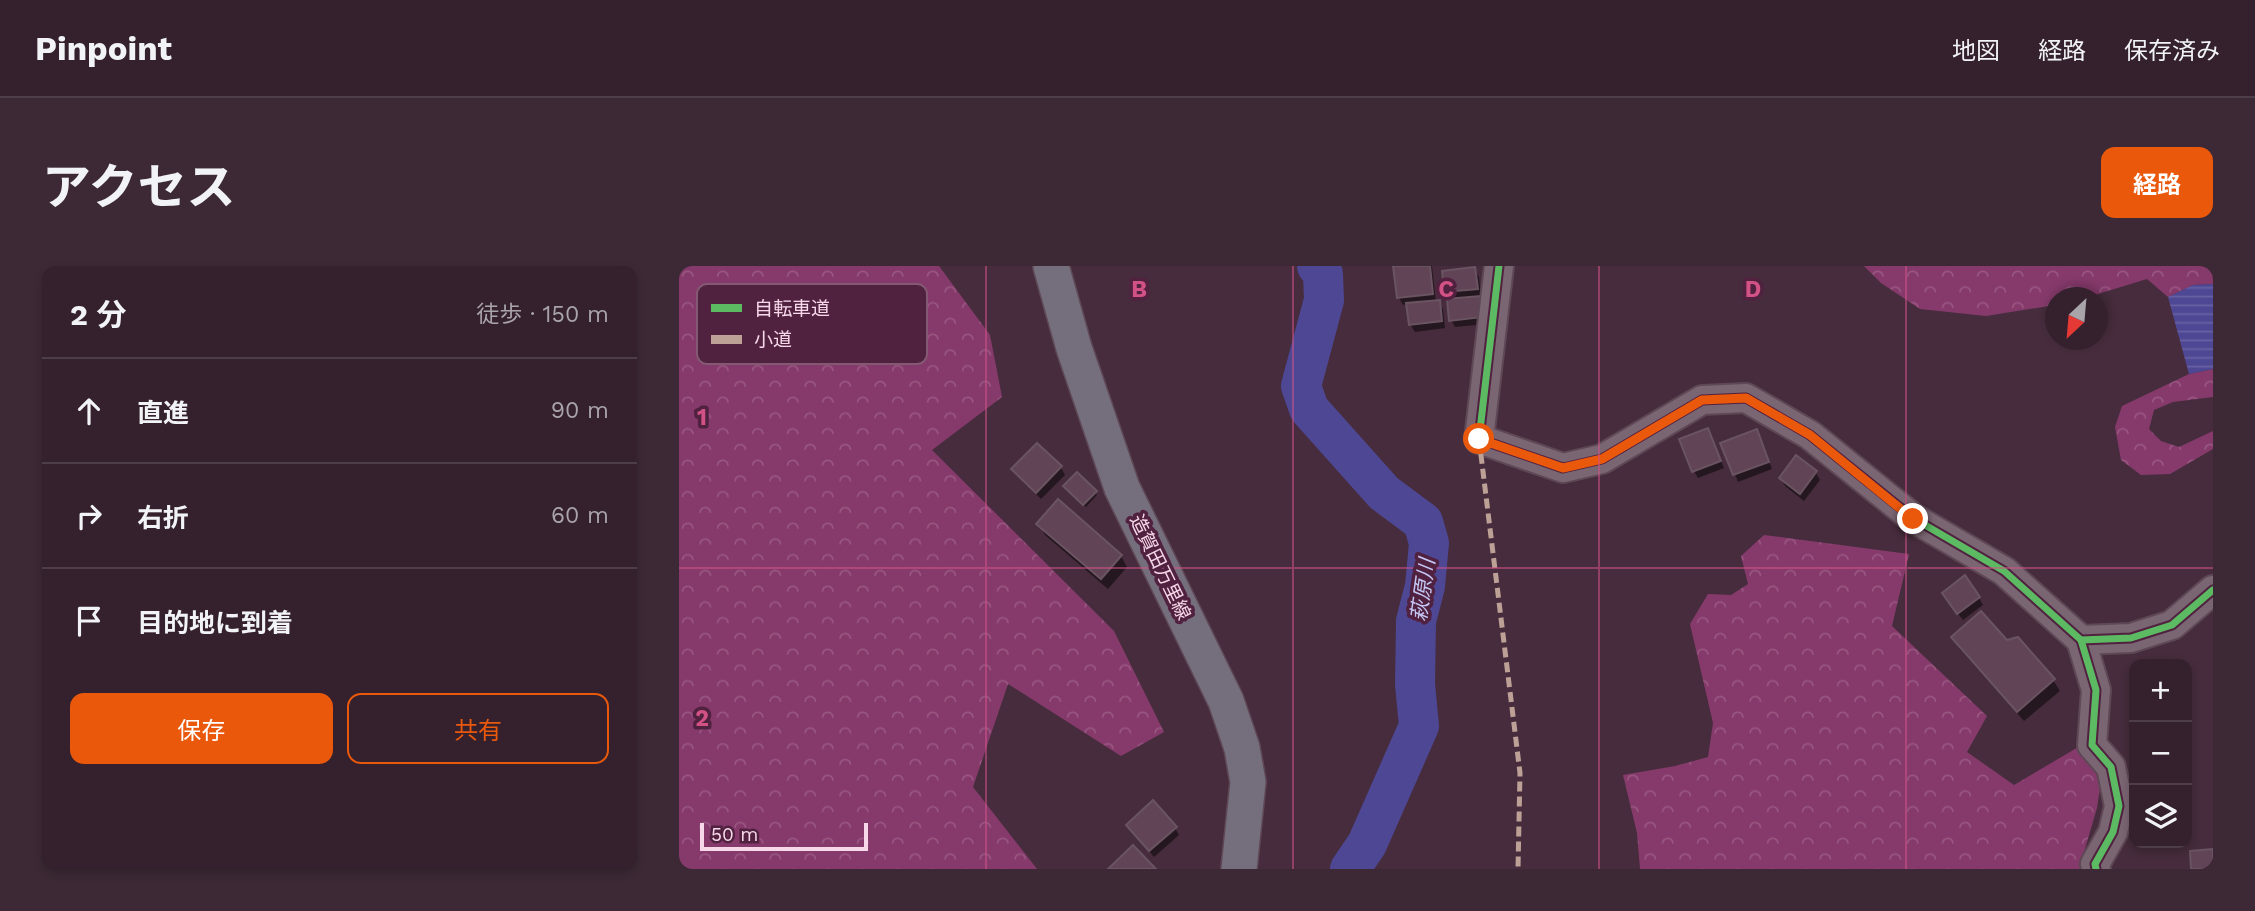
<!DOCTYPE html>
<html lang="ja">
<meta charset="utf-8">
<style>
body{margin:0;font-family:"Work Sans","Noto Sans JP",sans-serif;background:#3c2935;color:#f1f3f6}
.controls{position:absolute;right:21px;bottom:21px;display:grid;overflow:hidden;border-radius:14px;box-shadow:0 4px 10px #0003}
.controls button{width:63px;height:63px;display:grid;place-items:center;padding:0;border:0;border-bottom:2px solid #4e3e49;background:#34212d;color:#f1f3f6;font:35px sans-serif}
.compass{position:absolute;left:1366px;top:21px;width:63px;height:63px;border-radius:50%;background:#34212d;box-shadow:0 4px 10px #0003;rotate:206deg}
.scale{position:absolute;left:21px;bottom:18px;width:168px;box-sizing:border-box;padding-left:7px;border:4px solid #f7d8e9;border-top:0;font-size:19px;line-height:24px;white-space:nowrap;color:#f7d8e9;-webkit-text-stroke:5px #512140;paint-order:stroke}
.stop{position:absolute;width:21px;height:21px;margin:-16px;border:5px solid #ea580c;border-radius:50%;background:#fff}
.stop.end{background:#ea580c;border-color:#fff;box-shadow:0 2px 7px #0008}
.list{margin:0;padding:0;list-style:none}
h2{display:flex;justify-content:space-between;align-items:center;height:91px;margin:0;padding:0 28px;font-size:30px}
h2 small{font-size:23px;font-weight:400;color:#a9a3aa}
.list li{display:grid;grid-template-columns:46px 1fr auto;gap:21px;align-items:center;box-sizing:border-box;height:105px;padding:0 28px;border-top:2px solid #4e3e49}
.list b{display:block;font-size:26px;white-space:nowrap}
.list em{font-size:23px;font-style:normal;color:#a9a3aa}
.actions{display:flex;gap:14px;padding:21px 28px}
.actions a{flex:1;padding:16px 0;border:2px solid #ea580c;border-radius:14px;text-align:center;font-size:24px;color:#ea580c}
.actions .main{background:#ea580c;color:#fff}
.icon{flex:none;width:38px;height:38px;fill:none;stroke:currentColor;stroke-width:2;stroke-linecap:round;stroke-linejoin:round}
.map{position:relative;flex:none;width:1534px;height:603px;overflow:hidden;border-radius:14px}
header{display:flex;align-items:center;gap:42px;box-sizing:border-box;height:98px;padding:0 35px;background:#34212d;border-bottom:2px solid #4e3e49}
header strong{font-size:33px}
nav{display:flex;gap:38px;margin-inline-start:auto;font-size:24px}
.intro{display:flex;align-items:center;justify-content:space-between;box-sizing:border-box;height:168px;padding:0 42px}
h1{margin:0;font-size:49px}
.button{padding:18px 32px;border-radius:14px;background:#ea580c;color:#fff;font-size:24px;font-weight:700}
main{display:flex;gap:42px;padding:0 42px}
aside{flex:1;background:#34212d;border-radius:14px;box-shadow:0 4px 10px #0003}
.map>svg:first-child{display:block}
.forest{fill:url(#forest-crowns)}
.water{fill:url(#water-rules)}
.shadow{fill:#0007}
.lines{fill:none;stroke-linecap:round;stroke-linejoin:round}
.river{stroke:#4e4794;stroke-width:40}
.building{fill:#614557;stroke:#6a5461;stroke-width:2}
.minor-casing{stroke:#5f4856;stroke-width:32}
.major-casing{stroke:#5f4856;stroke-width:38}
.minor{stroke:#7a6572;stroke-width:28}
.major{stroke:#756f7d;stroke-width:35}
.quiet{stroke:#bda197;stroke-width:5;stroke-dasharray:10 5;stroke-linecap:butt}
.cycleway-casing{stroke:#512140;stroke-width:11}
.cycleway{stroke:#5cba63;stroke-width:7}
.route{stroke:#ea580c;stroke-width:9}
.grid{fill:none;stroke:#d25286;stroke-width:2;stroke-opacity:0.55}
.labels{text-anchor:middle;stroke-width:7;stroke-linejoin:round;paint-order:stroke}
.street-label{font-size:19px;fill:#f7d8e9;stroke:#512140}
.water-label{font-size:21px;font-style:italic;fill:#c4c6f4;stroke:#512140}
.key{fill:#512140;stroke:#835873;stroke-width:2}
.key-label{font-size:19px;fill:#f7d8e9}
.grid-label{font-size:23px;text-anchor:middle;font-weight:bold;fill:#d25286;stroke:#512140;stroke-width:7;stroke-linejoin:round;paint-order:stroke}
</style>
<header>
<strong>Pinpoint</strong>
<nav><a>地図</a><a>経路</a><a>保存済み</a></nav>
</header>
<div class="intro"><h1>アクセス</h1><a class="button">経路</a></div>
<main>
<aside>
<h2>2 分<small>徒歩 · 150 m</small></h2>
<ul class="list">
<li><svg class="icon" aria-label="ahead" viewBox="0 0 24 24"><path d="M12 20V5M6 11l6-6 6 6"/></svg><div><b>直進</b></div><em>90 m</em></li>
<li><svg class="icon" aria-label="right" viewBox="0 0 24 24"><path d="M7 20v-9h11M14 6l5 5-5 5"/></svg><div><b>右折</b></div><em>60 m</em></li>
<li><svg class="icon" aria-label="arrive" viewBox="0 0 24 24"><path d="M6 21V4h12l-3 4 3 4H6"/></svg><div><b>目的地に到着</b></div></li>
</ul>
<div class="actions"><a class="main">保存</a><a>共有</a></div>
</aside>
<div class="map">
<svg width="1534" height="603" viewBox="0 0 1534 603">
<defs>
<pattern id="forest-crowns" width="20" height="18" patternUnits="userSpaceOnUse" patternTransform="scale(1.75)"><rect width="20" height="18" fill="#863a6c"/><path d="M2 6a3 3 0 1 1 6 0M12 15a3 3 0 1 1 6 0" fill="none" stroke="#985681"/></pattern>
<pattern id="water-rules" width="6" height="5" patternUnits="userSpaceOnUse" patternTransform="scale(1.75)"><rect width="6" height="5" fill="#4e4794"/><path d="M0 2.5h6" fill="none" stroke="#6861a3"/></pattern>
</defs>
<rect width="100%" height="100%" fill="#462c3c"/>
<!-- forest -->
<g class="forest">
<path d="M0 0H260L311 69 323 131 253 184 435 365 485 466 442 490 329 418 294 521 358 603H0Z"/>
<path d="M1185 0H1534V18L1514 19 1489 31 1468 13 1409 31 1377 32 1376 39 1307 50 1241 43 1202 17Z"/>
<path d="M1534 103V131L1494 136 1475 144 1470 163 1482 175 1500 181 1534 165V183L1491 208 1462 209 1442 194 1436 161 1443 140 1510 108Z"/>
<path d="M1085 269 1230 288 1213 360 1308 450 1288 486 1335 519 1401 480 1423 509 1418 542 1403 593V603H961L958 567 944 509 996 500 1029 491 1034 457 1011 358 1029 328 1052 329 1069 318 1062 290Z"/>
</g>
<!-- water -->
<path class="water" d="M1534 18V103L1510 108 1489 31 1514 19Z"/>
<!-- shadow -->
<g class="shadow">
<path d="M716 0H753L757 36H760L764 43 766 62 736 66 731 58 729 38 724 39 720 32Z"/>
<path d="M795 3 800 11 802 30H800L805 39 807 58 776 61 772 54V35L767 26Z"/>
<path d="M1078 166 1093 203 1059 216 1044 178Z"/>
<path d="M1033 171 1045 202 1019 212 1015 205Z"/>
<path d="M358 179 382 202 386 209 362 233 339 211 335 203Z"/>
<path d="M1118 192 1137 207 1141 214 1125 235 1106 220 1102 213Z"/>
<path d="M388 224 416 226 418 229 407 241Z"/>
<path d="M360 258 442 290 448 301 429 323 366 269Z"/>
<path d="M1300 332 1304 339 1284 354 1269 335Z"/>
<path d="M1275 372 1327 376 1374 414 1381 425 1345 455 1281 383Z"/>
<path d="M449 559 496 562 500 569 475 591Z"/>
</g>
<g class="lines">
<!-- river -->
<path class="river" d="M638 0 644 8 645 34 622 120 630 143 705 227 744 256 750 277 746 320 737 355 736 418 740 460 688 578 671 603"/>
</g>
<!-- building -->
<g class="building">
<path d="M714 0H751L754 28 718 32Z"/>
<path d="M796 1 799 23 765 26 763 5Z"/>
<path d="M801 30 804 51 770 55 768 33Z"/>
<path d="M761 34 763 55 730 59 727 37Z"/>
<path d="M1029 162 1042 195 1013 206 1000 173Z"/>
<path d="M1078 163 1090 196 1054 209 1041 177Z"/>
<path d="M358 177 383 200 357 227 332 203Z"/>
<path d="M1117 189 1138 205 1121 228 1100 212Z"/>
<path d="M398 206 418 225 404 239 384 220Z"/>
<path d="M379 233 443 289 422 313 357 258Z"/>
<path d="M1286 309 1301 331 1278 348 1263 327Z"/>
<path d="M1302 345 1328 374 1339 371 1376 413 1338 446 1272 371Z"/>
<path d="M474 534 498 561 470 585 447 559Z"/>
<path d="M454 579 477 603H429Z"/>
<path d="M1534 583V603H1512L1511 585Z"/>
</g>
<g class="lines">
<defs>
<g id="minor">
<path d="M820 0 800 173 884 202 923 193 1023 134 1067 132 1131 169 1234 252 1325 305 1402 374 1452 372 1493 359 1534 324"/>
<path d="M1402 374 1417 424 1413 479 1432 501 1440 540 1434 566 1416 598 1417 603"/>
</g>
<path id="major" d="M372 0 395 82 443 222 547 435 563 482 569 516 560 603"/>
</defs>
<!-- minor casing -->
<use href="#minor" class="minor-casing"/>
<!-- major casing -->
<use href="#major" class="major-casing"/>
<!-- minor -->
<use href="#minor" class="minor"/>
<!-- major -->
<use href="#major" class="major"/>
<!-- quiet -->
<path class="quiet" d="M800 173 841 507 839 603"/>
<defs>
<g id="cycleway">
<path d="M820 0 800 173 884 202 923 193 1023 134 1067 132 1131 169 1234 252 1325 305 1402 374 1452 372 1493 359 1534 324"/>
<path d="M1402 374 1417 424 1413 479 1432 501 1440 540 1434 566 1416 598 1417 603"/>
</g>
</defs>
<!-- cycleway casing -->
<use href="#cycleway" class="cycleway-casing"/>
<!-- cycleway -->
<use href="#cycleway" class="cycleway"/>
</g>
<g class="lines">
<!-- route -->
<path class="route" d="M800 173 884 202 923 193 1023 134 1067 132 1131 169 1234 253"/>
</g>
<!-- grid -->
<path class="grid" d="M307 0V603M614 0V603M920 0V603M1227 0V603M0 302H1534"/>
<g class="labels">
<!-- street labels -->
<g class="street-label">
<text transform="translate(482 301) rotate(64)" y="7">造賀田万里線</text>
</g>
<!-- water labels -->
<g class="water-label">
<text transform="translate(744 324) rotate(-82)" y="7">萩原川</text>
</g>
</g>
<!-- legend -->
<rect x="18" y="18" width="230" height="80" rx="10" class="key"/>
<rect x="32" y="38" width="31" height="8" fill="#5cba63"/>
<rect x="32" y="69" width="31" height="9" fill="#bda197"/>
<g class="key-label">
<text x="75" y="49">自転車道</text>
<text x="75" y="80">小道</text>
</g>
<g class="grid-label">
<text x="460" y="31">B</text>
<text x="767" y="31">C</text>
<text x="1074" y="31">D</text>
<text x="23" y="159">1</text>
<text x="23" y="460">2</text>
</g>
</svg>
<div class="controls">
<button>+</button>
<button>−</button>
<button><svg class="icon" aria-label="layers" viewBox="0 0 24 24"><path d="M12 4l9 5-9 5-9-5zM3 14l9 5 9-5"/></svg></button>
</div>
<svg class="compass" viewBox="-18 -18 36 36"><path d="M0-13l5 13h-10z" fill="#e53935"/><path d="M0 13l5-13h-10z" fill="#a9a3aa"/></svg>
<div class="scale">50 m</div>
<div class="stop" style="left:800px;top:173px"></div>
<div class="stop end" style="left:1234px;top:253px"></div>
</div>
</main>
